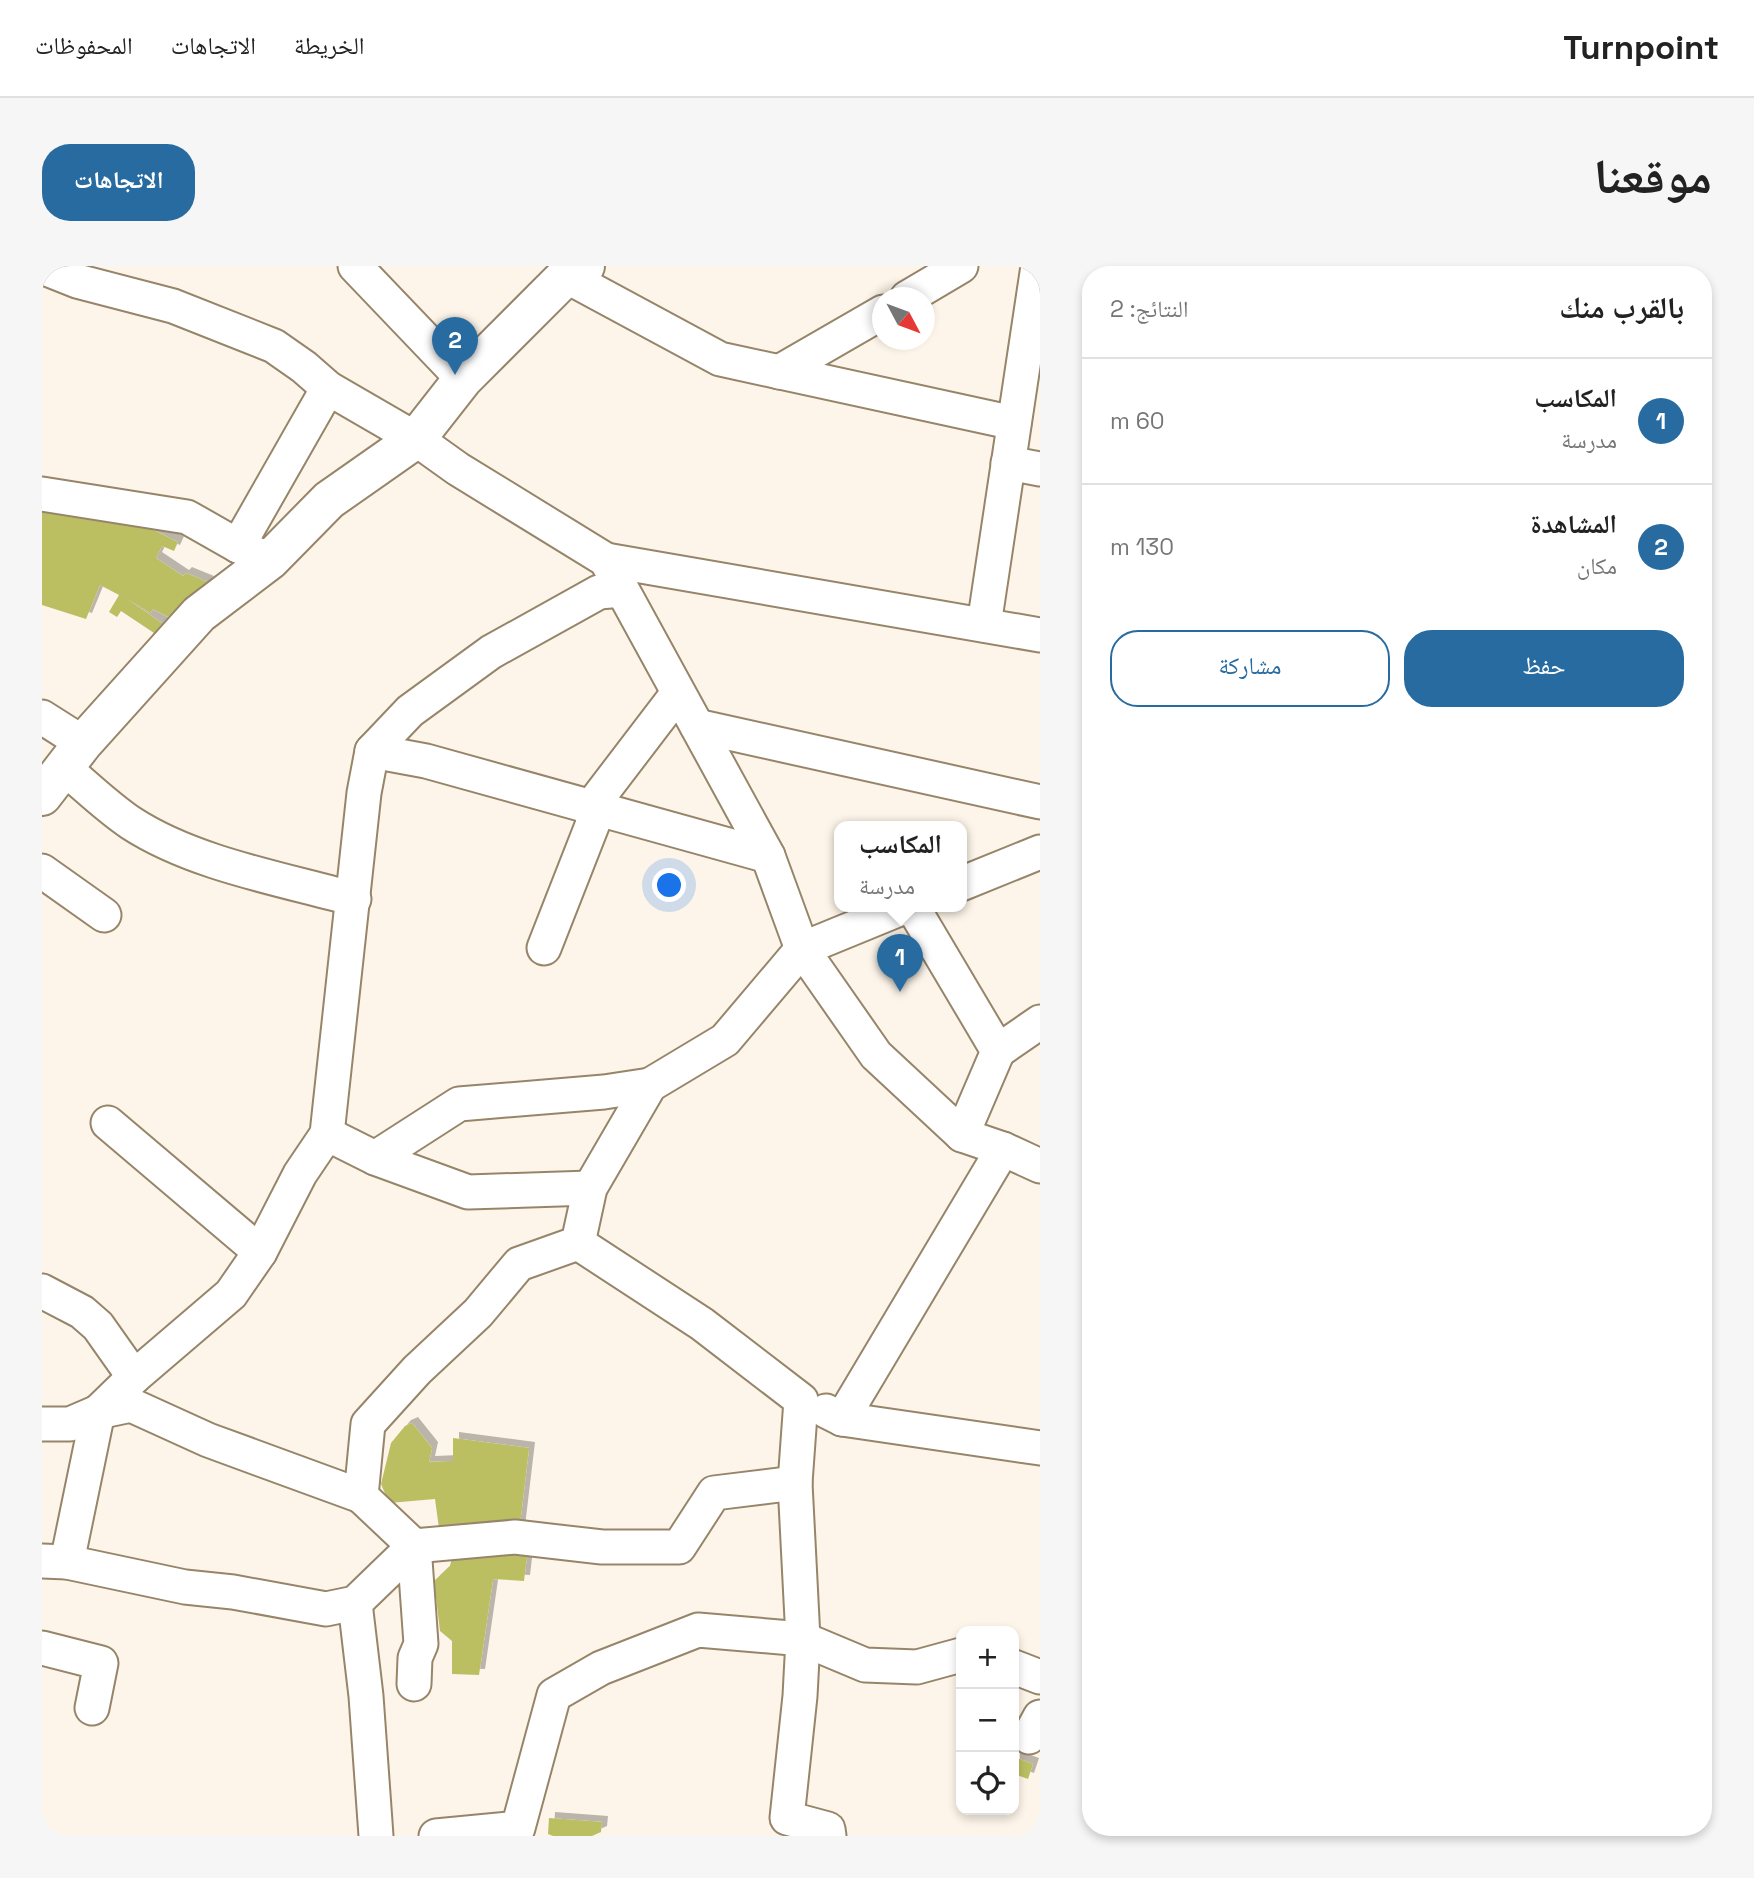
<!DOCTYPE html>
<html lang="ar">
<meta charset="utf-8">
<style>
body{margin:0;font-family:"Space Grotesk","Noto Naskh Arabic",sans-serif;background:#f6f6f6;color:#222;direction:rtl}
.controls{position:absolute;right:21px;bottom:21px;display:grid;overflow:hidden;border-radius:14px;box-shadow:0 4px 10px #0003}
.controls button{width:63px;height:63px;display:grid;place-items:center;padding:0;border:0;border-bottom:2px solid #e0e0e0;background:#fff;color:#222;font:35px sans-serif}
.compass{position:absolute;left:830px;top:21px;width:63px;height:63px;border-radius:50%;background:#fff;box-shadow:0 4px 10px #0003;rotate:131deg}
.you{position:absolute;left:628px;top:620px;width:24px;height:24px;margin:-18px;border:5px solid #fff;border-radius:50%;background:#1a73e8;box-shadow:0 0 0 10px #1a73e833}
.badge{display:grid;place-items:center;width:46px;height:46px;border-radius:50%;background:#276ba0;color:#fff;font-size:23px;font-weight:700}
.pin{position:absolute;translate:-50% -58px;filter:drop-shadow(0 2px 4px #0008)}
.pin::after{content:'';position:absolute;top:37px;width:24px;height:21px;background:inherit;clip-path:polygon(0 0,100% 0,50% 100%)}
.popup{position:absolute;left:792px;top:555px;width:133px;height:91px;box-sizing:border-box;display:grid;place-content:center;border-radius:14px;background:#fff;filter:drop-shadow(0 2px 5px #0005);font-size:23px;white-space:nowrap;color:#767676}
.popup b{font-size:26px;color:#222}
.popup::after{content:'';position:absolute;left:50%;top:100%;margin-left:-14px;border:14px solid transparent;border-top-color:#fff}
.list{margin:0;padding:0;list-style:none}
h2{display:flex;justify-content:space-between;align-items:center;height:91px;margin:0;padding:0 28px;font-size:30px}
h2 small{font-size:23px;font-weight:400;color:#767676}
.list li{display:grid;grid-template-columns:46px 1fr auto;gap:21px;align-items:center;box-sizing:border-box;height:126px;padding:0 28px;border-top:2px solid #e0e0e0}
.list b{display:block;font-size:26px;white-space:nowrap}
.list p{margin:0;font-size:23px;white-space:nowrap;color:#767676}
.list em{font-size:23px;font-style:normal;color:#767676}
.actions{display:flex;gap:14px;padding:21px 28px}
.actions a{flex:1;padding:16px 0;border:2px solid #276ba0;border-radius:28px;text-align:center;font-size:24px;color:#276ba0}
.actions .main{background:#276ba0;color:#fff}
.icon{flex:none;width:38px;height:38px;fill:none;stroke:currentColor;stroke-width:2;stroke-linecap:round;stroke-linejoin:round}
.map{position:relative;flex:none;width:998px;height:1570px;overflow:hidden;direction:ltr;border-radius:28px}
header{display:flex;align-items:center;gap:42px;box-sizing:border-box;height:98px;padding:0 35px;background:#fff;border-bottom:2px solid #e0e0e0}
header strong{font-size:33px}
nav{display:flex;gap:38px;margin-inline-start:auto;font-size:24px}
.intro{display:flex;align-items:center;justify-content:space-between;box-sizing:border-box;height:168px;padding:0 42px}
h1{margin:0;font-size:49px}
.button{padding:18px 32px;border-radius:28px;background:#276ba0;color:#fff;font-size:24px;font-weight:700}
main{display:flex;gap:42px;padding:0 42px}
aside{flex:1;background:#fff;border-radius:28px;box-shadow:0 4px 10px #0003}
.map>svg:first-child{display:block}
.building{fill:#bbbf62;filter:url(#shadow)}
.lines{fill:none;stroke-linecap:round;stroke-linejoin:round}
.street-casing{stroke:#97856a;stroke-width:37}
.secondary-casing{stroke:#97856a;stroke-width:42}
.street{stroke:#fff;stroke-width:33}
.secondary{stroke:#fff;stroke-width:38}
</style>
<header>
<strong>Turnpoint</strong>
<nav><a>الخريطة</a><a>الاتجاهات</a><a>المحفوظات</a></nav>
</header>
<div class="intro"><h1>موقعنا</h1><a class="button">الاتجاهات</a></div>
<main>
<aside>
<h2>بالقرب منك<small>النتائج: 2</small></h2>
<ul class="list">
<li><span class="badge">1</span><div><b>المكاسب</b><p>مدرسة</p></div><em>60 m</em></li>
<li><span class="badge">2</span><div><b>المشاهدة</b><p>مكان</p></div><em>130 m</em></li>
</ul>
<div class="actions"><a class="main">حفظ</a><a>مشاركة</a></div>
</aside>
<div class="map">
<svg width="998" height="1570" viewBox="0 0 998 1570">
<defs>
<filter id="shadow"><feDropShadow dx="6" dy="-6" stdDeviation="0" flood-color="#0004"/></filter>
</defs>
<rect width="100%" height="100%" fill="#fdf5e9"/>
<!-- building -->
<g class="building">
<path d="M0 244 93 255 136 276 132 285 120 280 114 292 141 310 144 307 166 316 160 326 158 324 126 351 111 343 109 347 85 333 130 364 103 380 112 367 79 345 75 351 67 346 77 329 58 319 44 353 0 339Z"/>
<path d="M370 1157 390 1182 387 1196 411 1195V1172L487 1182 477 1266 398 1270 393 1233 347 1237 339 1218 349 1177 363 1160Z"/>
<path d="M413 1279 486 1281 482 1315 451 1313 437 1409 410 1408V1375L398 1365 392 1315 408 1300Z"/>
<path d="M972 1491 991 1498 986 1513 972 1508Z"/>
<path d="M507 1552 560 1556 559 1566 550 1570H511L506 1568Z"/>
</g>
<g class="lines">
<defs>
<g id="street">
<path d="M313 0 421 113"/>
<path d="M0 1 35 15 131 40 232 80 262 101 286 122 374 173 416 203 564 294 726 590 760 683 834 789 920 869 961 883 998 900"/>
<path d="M524 10 678 93 972 157"/>
<path d="M865 32 919 0"/>
<path d="M737 106 841 46"/>
<path d="M966 197 998 203"/>
<path d="M0 228 145 251 196 280 228 294"/>
<path d="M196 280 286 122"/>
<path d="M564 294 998 369"/>
<path d="M942 359 996 0"/>
<path d="M0 451 41 477"/>
<path d="M655 460 998 536"/>
<path d="M330 485 384 495 726 590"/>
<path d="M22 502C44 520 65 541 89 557 152 598 240 613 312 633"/>
<path d="M0 605 62 649"/>
<path d="M919 618 998 586"/>
<path d="M870 640 956 785 920 869"/>
<path d="M502 682 551 557 549 541 636 427"/>
<path d="M956 785 998 756"/>
<path d="M66 857 218 986"/>
<path d="M285 868 333 892 426 926 548 922"/>
<path d="M333 892 417 838 562 826 608 819"/>
<path d="M536 977 660 1058 759 1134 753 1217 761 1373 758 1430 745 1552 786 1563 787 1570"/>
<path d="M0 1025 40 1046 56 1060 92 1111"/>
<path d="M784 1145 800 1153 998 1182"/>
<path d="M800 1153 961 883"/>
<path d="M0 1158H28L56 1146 89 1139 166 1174 319 1230 326 1158 375 1104 436 1047 477 998 536 977 548 922 608 819 683 774 760 683 865 640"/>
<path d="M319 1230 372 1280 473 1271 560 1281H637L672 1227 753 1217"/>
<path d="M0 1295 25 1296 143 1321 191 1326 284 1343 313 1337 372 1280 379 1378 373 1392 372 1418"/>
<path d="M25 1296 56 1146 92 1111 189 1028 218 986 258 908 285 868 322 527 330 485 368 445 449 386 557 326 580 324"/>
<path d="M313 1337 324 1430 334 1570"/>
<path d="M0 1382 59 1397 50 1442"/>
<path d="M972 1401 998 1411"/>
<path d="M987 1471 998 1451"/>
<path d="M394 1570 476 1562 512 1429 559 1402 656 1364 761 1373 823 1399 875 1401 919 1389"/>
</g>
<path id="secondary" d="M0 530 41 477 157 348 228 294 287 234 374 173 421 113 524 10 543 0"/>
</defs>
<!-- street casing -->
<use href="#street" class="street-casing"/>
<!-- secondary casing -->
<use href="#secondary" class="secondary-casing"/>
<!-- street -->
<use href="#street" class="street"/>
<!-- secondary -->
<use href="#secondary" class="secondary"/>
</g>
</svg>
<div class="controls">
<button>+</button>
<button>−</button>
<button><svg class="icon" aria-label="locate" viewBox="0 0 24 24"><circle cx="12" cy="12" r="6"/><path d="M12 2v4M12 18v4M2 12h4M18 12h4"/></svg></button>
</div>
<svg class="compass" viewBox="-18 -18 36 36"><path d="M0-13l5 13h-10z" fill="#e53935"/><path d="M0 13l5-13h-10z" fill="#767676"/></svg>
<div class="you"></div>
<div class="pin badge" style="left:858px;top:726px">1</div>
<div class="popup"><b>المكاسب</b>مدرسة</div>
<div class="pin badge" style="left:413px;top:109px">2</div>
</div>
</main>
